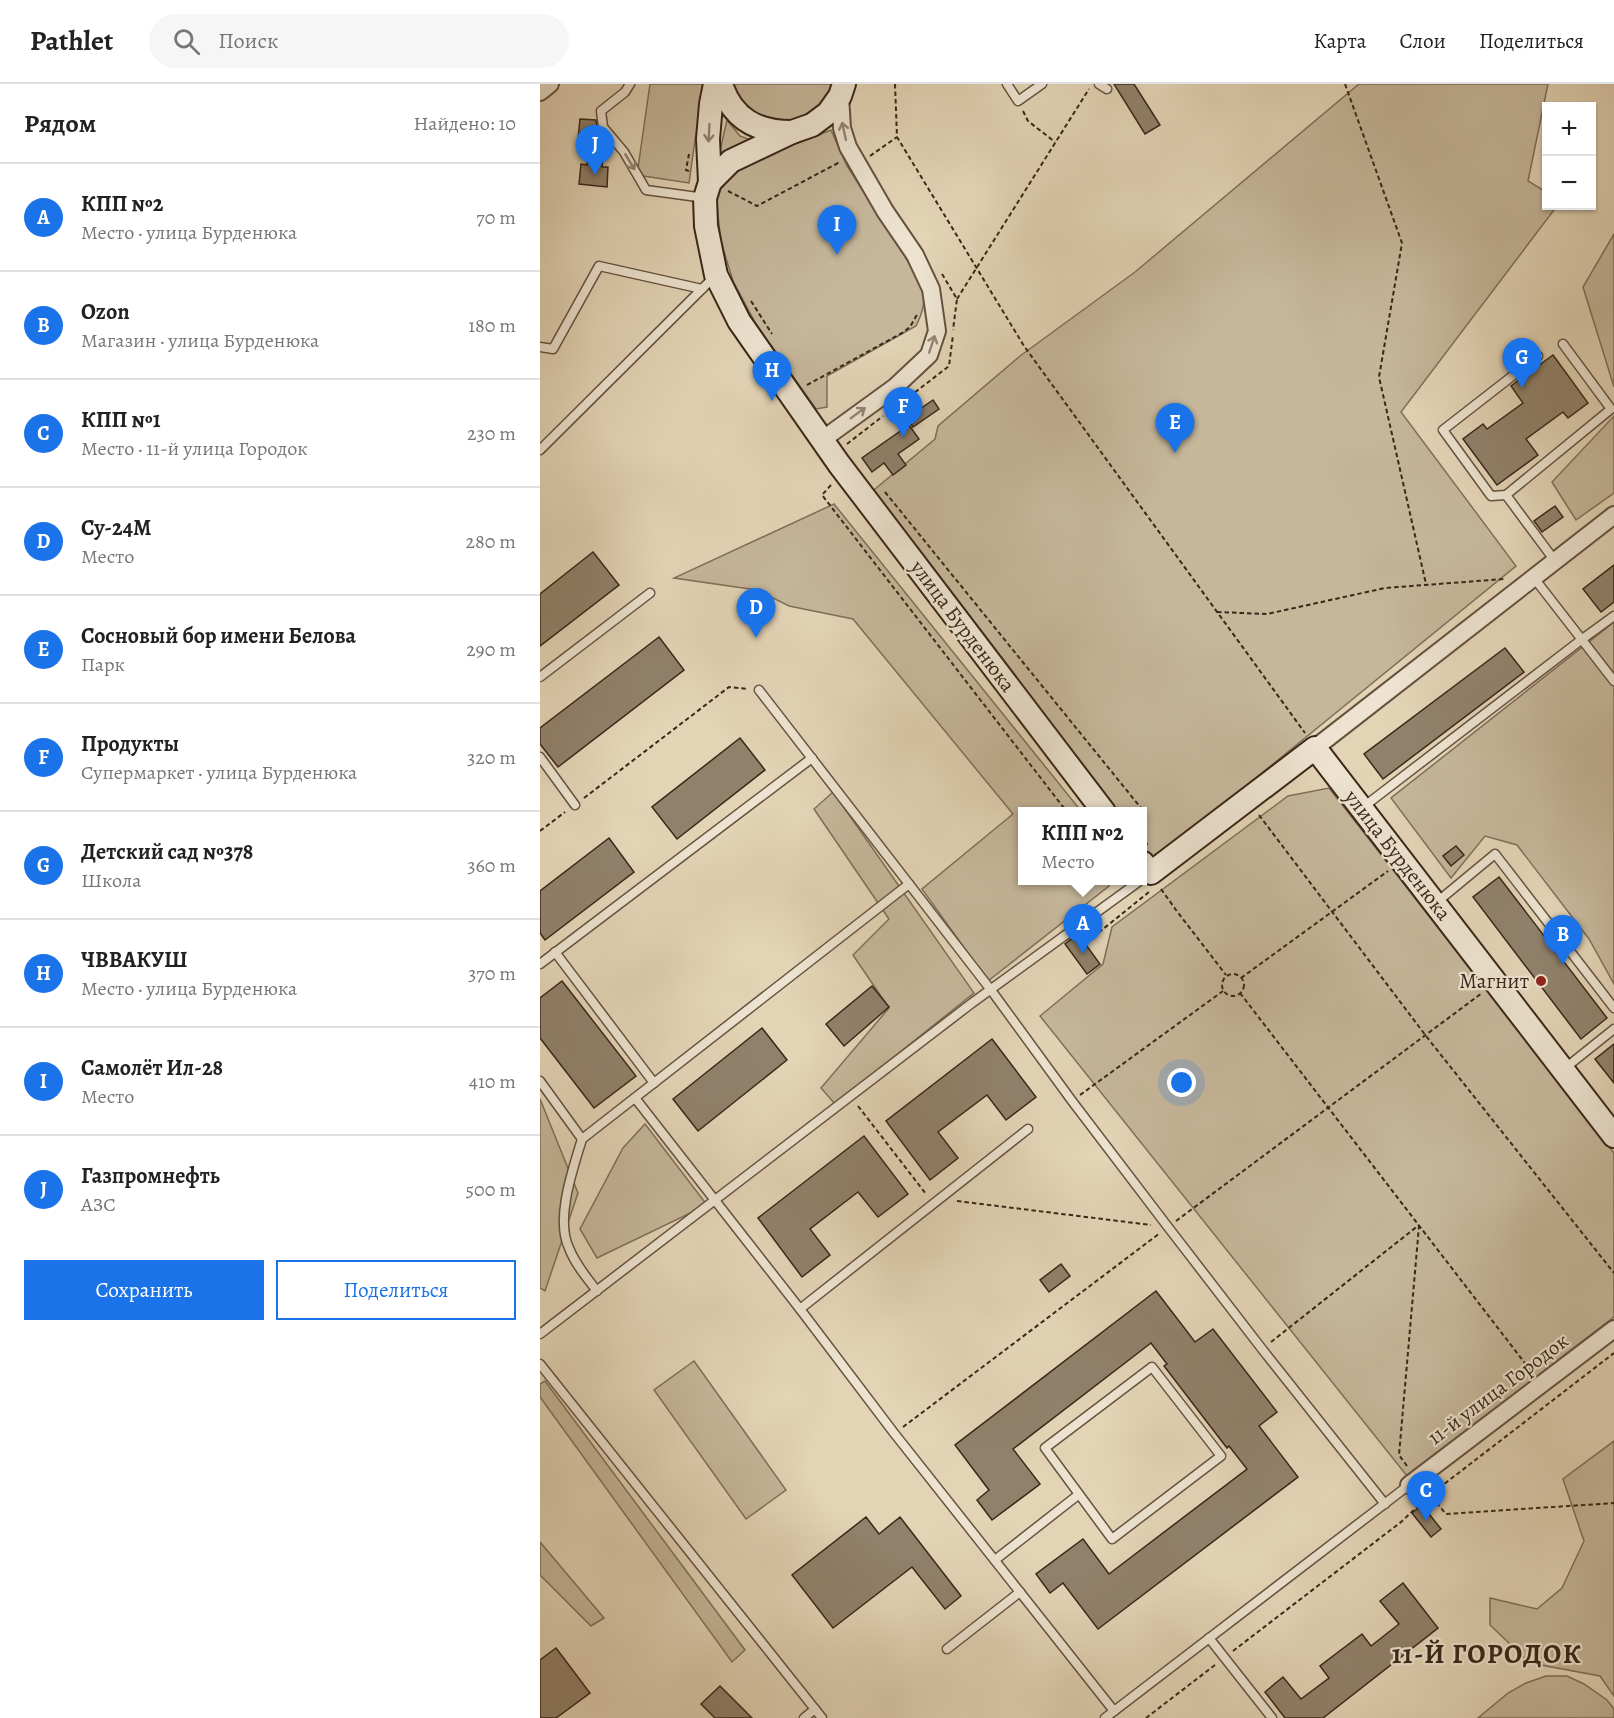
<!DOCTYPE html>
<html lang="ru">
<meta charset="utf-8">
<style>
body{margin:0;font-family:Alegreya,serif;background:#f6f6f6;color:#222}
.controls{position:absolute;right:18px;top:18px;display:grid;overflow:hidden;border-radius:0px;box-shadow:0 2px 4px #0004}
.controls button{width:54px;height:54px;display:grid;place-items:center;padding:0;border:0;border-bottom:2px solid #e0e0e0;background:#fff;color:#222;font:30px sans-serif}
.you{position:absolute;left:642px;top:999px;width:21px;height:21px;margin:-15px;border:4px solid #fff;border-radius:50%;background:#1a73e8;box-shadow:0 0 0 9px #1a73e833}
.badge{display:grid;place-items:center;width:39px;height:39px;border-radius:50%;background:#1a73e8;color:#fff;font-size:20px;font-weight:700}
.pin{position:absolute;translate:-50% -50px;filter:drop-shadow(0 2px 3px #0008)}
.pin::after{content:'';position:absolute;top:32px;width:21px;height:18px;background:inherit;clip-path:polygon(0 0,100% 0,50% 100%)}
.popup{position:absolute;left:478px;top:723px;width:129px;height:78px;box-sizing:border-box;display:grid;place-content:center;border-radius:0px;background:#fff;filter:drop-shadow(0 2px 4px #0005);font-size:20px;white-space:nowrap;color:#767676}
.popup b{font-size:22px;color:#222}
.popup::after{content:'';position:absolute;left:50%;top:100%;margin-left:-12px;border:12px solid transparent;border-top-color:#fff}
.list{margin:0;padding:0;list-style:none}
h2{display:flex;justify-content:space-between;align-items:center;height:78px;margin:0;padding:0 24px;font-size:26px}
h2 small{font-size:20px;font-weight:400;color:#767676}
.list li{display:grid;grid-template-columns:39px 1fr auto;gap:18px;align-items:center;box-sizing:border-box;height:108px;padding:0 24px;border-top:2px solid #e0e0e0}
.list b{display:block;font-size:22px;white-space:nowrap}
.list p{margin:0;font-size:20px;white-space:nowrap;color:#767676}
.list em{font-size:20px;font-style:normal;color:#767676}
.actions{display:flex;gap:12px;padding:18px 24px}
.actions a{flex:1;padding:14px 0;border:2px solid #1a73e8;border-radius:0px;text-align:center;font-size:21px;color:#1a73e8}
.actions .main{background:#1a73e8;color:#fff}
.icon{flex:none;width:33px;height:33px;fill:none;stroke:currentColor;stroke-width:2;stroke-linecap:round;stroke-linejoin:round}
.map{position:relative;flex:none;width:1074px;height:1634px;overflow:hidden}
header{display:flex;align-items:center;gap:36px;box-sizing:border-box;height:84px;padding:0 30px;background:#fff;border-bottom:2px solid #e0e0e0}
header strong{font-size:28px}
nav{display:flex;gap:33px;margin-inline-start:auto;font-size:21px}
.search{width:420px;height:54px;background:#f6f6f6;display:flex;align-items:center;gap:15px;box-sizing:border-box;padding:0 21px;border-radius:33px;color:#767676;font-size:22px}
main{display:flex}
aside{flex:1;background:#fff}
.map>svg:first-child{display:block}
.green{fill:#c6b79b;stroke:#806f5a;stroke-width:1.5}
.building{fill:#91816b;stroke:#392719;stroke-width:1.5}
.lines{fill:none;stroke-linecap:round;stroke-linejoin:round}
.lane-casing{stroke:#645240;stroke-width:11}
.street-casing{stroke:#645240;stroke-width:20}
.secondary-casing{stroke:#392719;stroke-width:26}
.path{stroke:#392719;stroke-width:2;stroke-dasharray:4.5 3;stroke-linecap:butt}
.lane{stroke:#ede3d0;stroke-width:8}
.street{stroke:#ede3d0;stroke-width:16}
.secondary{stroke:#ede3d0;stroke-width:22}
.oneway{stroke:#938574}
.poi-dot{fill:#8f2418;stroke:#ede3d0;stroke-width:2}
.labels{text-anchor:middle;stroke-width:4.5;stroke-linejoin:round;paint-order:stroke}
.street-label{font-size:21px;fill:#392719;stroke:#ede3d0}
.poi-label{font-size:21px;fill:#392719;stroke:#ede3d0;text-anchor:end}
.district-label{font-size:27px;font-weight:bold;letter-spacing:1.5px;fill:#392719;stroke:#ede3d0}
</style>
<header>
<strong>Pathlet</strong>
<div class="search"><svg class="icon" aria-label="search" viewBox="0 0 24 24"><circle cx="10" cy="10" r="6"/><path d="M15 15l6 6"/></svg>Поиск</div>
<nav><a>Карта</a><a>Слои</a><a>Поделиться</a></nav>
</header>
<main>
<aside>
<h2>Рядом<small>Найдено: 10</small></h2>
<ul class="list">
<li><span class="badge">A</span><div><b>КПП №2</b><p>Место · улица Бурденюка</p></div><em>70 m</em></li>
<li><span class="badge">B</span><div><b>Ozon</b><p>Магазин · улица Бурденюка</p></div><em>180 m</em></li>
<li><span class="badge">C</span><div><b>КПП №1</b><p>Место · 11-й улица Городок</p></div><em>230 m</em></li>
<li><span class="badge">D</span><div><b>Су-24М</b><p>Место</p></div><em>280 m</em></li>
<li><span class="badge">E</span><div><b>Сосновый бор имени Белова</b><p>Парк</p></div><em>290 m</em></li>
<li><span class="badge">F</span><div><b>Продукты</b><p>Супермаркет · улица Бурденюка</p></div><em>320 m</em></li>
<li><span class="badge">G</span><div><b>Детский сад №378</b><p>Школа</p></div><em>360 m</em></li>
<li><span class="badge">H</span><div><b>ЧВВАКУШ</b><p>Место · улица Бурденюка</p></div><em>370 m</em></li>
<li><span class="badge">I</span><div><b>Самолёт Ил-28</b><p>Место</p></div><em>410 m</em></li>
<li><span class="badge">J</span><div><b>Газпромнефть</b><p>АЗС</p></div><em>500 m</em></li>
</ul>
<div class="actions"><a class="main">Сохранить</a><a>Поделиться</a></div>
</aside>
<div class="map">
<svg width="1074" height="1634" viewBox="0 0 1074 1634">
<rect width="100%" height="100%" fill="#e3d4b6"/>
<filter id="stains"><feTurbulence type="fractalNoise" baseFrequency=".00333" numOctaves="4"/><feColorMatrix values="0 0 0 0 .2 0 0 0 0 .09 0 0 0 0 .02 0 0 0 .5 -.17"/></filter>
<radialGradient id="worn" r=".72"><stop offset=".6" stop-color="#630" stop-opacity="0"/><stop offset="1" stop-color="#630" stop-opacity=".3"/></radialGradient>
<!-- green -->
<g class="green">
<path d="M110 0H163L149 99 97 91Z"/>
<path d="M193 0H294C291 5 289 12 285 17 282 20 278 23 274 26 244 49 207 34 193 0Z"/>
<path d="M819 0H1008L988 97 1006 108V122H1017L861 328 976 482 614 777 603 763V728L575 727 329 410 395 355 398 342 480 272 595 188Z"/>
<path d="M187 36 200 52 222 60 176 84Z"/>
<path d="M291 46 307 82 383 201C386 216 383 228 376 242L287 292V323L276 325 216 240 193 197 181 158 176 113 187 89 215 71 261 58Z"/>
<path d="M1074 150V303L1043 203Z"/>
<path d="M1074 332V409L1036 436 1012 398Z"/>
<path d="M294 420 541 727 483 728V796L570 797 569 802 448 897 382 805 473 730 313 535 249 522 217 506 134 494Z"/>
<path d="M1074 538V900L1049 855 977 761 945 752 911 794 851 714Z"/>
<path d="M789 704 1074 1069V1233L867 1392 500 932 563 880 572 843 748 712Z"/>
<path d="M293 708 434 909 295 1020 281 1004 349 924 313 871 349 835 274 725Z"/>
<path d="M0 1015 38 1109 5 1207 0 1204Z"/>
<path d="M105 1040 167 1121 57 1174 40 1145 83 1064Z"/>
<path d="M154 1277 246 1406 206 1435 114 1306Z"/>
<path d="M5 1297 205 1566 192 1578 0 1313V1300Z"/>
<path d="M1074 1357V1612L1060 1592 990 1579 950 1541V1514L997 1525 1022 1504 1044 1457 1023 1395Z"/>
<path d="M0 1458 64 1534 51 1542 0 1491Z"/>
<path d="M1006 1592H1027L1044 1600 1067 1616 1074 1625V1634H938L968 1609 986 1599Z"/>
</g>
<!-- building -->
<g class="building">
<path d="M574 0H594L620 41 605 50Z"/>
<path d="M40 35 56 36 58 47 66 57H65L62 83H68L67 103 39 100 41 80 47 81 49 56 38 55Z"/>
<path d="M1013 271 1048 319 1028 334 1023 328 986 355 998 371 957 401 923 355 943 340 947 345 983 319 971 302Z"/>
<path d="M393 316 399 325 373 343 367 334Z"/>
<path d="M369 341 379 355 358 370 366 381 353 391 344 379 332 388 322 374Z"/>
<path d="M1015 422 1023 433 1002 448 994 437Z"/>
<path d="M53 468 79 501 0 562V510Z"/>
<path d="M1074 481V518L1061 528 1043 505Z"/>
<path d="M119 553 144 586 18 683 0 660V644Z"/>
<path d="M965 564 984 588 843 695 824 670Z"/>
<path d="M200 654 225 686 137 755 112 723Z"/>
<path d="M69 754 94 788 5 856 0 849V807Z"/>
<path d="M916 762 924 771 911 782 903 772Z"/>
<path d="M959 793 1067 934 1041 955 933 813Z"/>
<path d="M538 850 560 880 547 890 525 860Z"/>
<path d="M22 897 96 992 54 1024 0 954V914Z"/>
<path d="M332 902 349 923 304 962 286 940Z"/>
<path d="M222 944 247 976 158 1047 133 1015Z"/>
<path d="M452 955 496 1013 466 1036 447 1011 398 1048 418 1074 390 1096 346 1037Z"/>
<path d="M1074 960V999L1055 975Z"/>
<path d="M324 1052 368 1110 338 1133 318 1108 270 1145 290 1171 262 1193 218 1134Z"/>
<path d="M521 1180 530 1192 509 1208 500 1196Z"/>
<path d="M616 1207 655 1258 673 1245 737 1328 719 1342 758 1393 558 1545 523 1499 510 1509 496 1490 543 1455 569 1490 707 1385 689 1362 687 1364 624 1282 627 1280 611 1259 473 1365 500 1400 452 1436 437 1416 449 1406 415 1361Z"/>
<path d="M882 1421 901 1445 891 1453 872 1429Z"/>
<path d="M326 1433 339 1450 360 1433 421 1512 405 1525 372 1483 293 1544 252 1491Z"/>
<path d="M863 1499 898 1544 783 1634H745L725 1608 743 1593 761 1615 789 1594 780 1582 822 1550 831 1562 859 1540 840 1517Z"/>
<path d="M16 1564 50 1609 16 1634H0V1576Z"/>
<path d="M180 1602 212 1634H175L161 1620Z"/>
</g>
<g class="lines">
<defs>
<g id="lane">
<path d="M90 0 85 8 61 27 63 43 84 68 106 106 165 114"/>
<path d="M467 0 478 17 502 0"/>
<path d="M559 0 567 5"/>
<path d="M0 263 13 265 59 182 162 205"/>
<path d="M0 366 174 193"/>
<path d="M966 411 951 412 903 346 998 272"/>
<path d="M1015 477 966 411 1071 325 1023 260"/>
<path d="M994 494 1074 597"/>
<path d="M0 593 110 509"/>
<path d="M219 606 451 906 532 1017 628 1143 722 1265 845 1420"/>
<path d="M0 673 35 721"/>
<path d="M822 724 1041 556 1074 532"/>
<path d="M897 818 955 770 1074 924"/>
<path d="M15 868 114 999"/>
<path d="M0 880 272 674"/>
<path d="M1024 985 1074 945"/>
<path d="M0 997 42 1055C33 1085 15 1135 29 1164 35 1180 47 1194 57 1207"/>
<path d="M95 1014 260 1225 354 1349 574 1627"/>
<path d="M42 1055 369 800"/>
<path d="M260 1225 488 1045"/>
<path d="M0 1250 432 919 601 796"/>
<path d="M0 1280 282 1634"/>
<path d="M612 1283 681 1372 572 1455 505 1364Z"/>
<path d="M455 1476 538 1411"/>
<path d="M669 1554 732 1634"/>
<path d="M407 1565 480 1508"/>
<path d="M264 1634 275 1625"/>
<path d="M565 1634 869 1401"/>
</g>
<g id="street">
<path d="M0 8 10 0"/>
<path d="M282 356 355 303 389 271 397 247 391 205 375 171 345 127 308 63 302 44 300 12"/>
<path d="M775 664 1074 431"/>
<path d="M869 1401 1074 1245"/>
</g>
<g id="secondary">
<path d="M175 0 171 20 168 55 170 98 165 114 166 142 176 191 199 237 299 380 564 728"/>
<path d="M181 0C192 35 217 48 252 48"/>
<path d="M170 98 191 77 252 48 272 41 288 29 300 12 304 0"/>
<path d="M603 779 611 789 775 664 1074 1052"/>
</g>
</defs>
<!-- lane casing -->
<use href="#lane" class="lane-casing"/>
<!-- street casing -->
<use href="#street" class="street-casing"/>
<!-- secondary casing -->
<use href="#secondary" class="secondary-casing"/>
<!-- path -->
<g class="path">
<path d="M355 0 357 53 484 262 765 649"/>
<path d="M805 0 862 159 839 293 886 500"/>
<path d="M483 27 488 37 515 58"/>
<path d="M149 70 146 86 151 88"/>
<path d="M330 72 357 53"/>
<path d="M188 107 217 122 298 79 299 81"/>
<path d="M402 190 417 215 413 246"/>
<path d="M417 215 549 5"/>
<path d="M211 217 232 250"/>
<path d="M267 301 362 249 370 243 378 229"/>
<path d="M369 313 409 282 413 251"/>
<path d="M307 360 343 332"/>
<path d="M291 401 282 411 527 728"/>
<path d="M345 408 601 724 602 728"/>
<path d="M677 528 727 530 845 504 964 495"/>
<path d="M44 714 189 603 208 605"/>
<path d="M719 731 886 952 1074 1189"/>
<path d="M603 737 607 761"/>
<path d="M0 747 25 728"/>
<path d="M621 805 636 826 686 891"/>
<path d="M547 858 609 808"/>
<circle cx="693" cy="901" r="11"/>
<path d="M701 894 848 787"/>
<path d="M700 909 991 1287"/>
<path d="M540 1011 683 907"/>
<path d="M318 1022 386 1110"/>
<path d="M417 1117 611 1141"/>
<path d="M636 1137 942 909"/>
<path d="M731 1258 879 1141"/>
<path d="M363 1343 620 1149"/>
<path d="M867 1382 859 1371 879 1142"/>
<path d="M887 1407 906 1430 1074 1419"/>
<path d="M693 1567 861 1438 890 1411 1074 1269"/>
<path d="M606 1634 675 1581"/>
</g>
<!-- lane -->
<use href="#lane" class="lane"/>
<!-- street -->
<use href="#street" class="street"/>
<!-- secondary -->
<use href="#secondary" class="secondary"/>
</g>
<!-- one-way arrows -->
<defs><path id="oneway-shaft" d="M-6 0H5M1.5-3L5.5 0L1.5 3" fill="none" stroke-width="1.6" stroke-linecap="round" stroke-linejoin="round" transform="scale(1.5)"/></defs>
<g class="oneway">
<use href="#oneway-shaft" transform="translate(304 47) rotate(-102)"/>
<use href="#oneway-shaft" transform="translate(169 49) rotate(93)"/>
<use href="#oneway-shaft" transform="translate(90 78) rotate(59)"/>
<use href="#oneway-shaft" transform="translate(392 260) rotate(-72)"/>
<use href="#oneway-shaft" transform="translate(318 329) rotate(-36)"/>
</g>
<!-- markers -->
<circle class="poi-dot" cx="1001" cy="897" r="6"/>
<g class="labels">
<!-- street labels -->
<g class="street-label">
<text transform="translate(423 542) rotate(53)" y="7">улица Бурденюка</text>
<text transform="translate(858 771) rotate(52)" y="7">улица Бурденюка</text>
<text transform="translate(958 1305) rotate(-37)" y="7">11-й улица Городок</text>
</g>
<!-- poi labels -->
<g class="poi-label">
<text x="989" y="904">Магнит</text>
</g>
<!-- district labels -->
<g class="district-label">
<text x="947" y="1579">11-Й ГОРОДОК</text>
</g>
</g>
<rect width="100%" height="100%" filter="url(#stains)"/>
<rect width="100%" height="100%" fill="url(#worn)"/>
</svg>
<div class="controls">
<button>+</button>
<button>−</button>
</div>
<div class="you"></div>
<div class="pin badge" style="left:543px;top:870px">A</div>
<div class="popup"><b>КПП №2</b>Место</div>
<div class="pin badge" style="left:1023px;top:881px">B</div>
<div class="pin badge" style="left:886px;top:1437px">C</div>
<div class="pin badge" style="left:216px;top:554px">D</div>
<div class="pin badge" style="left:635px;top:369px">E</div>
<div class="pin badge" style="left:363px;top:353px">F</div>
<div class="pin badge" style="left:982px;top:304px">G</div>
<div class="pin badge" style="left:232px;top:317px">H</div>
<div class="pin badge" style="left:297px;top:171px">I</div>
<div class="pin badge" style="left:55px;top:91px">J</div>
</div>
</main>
